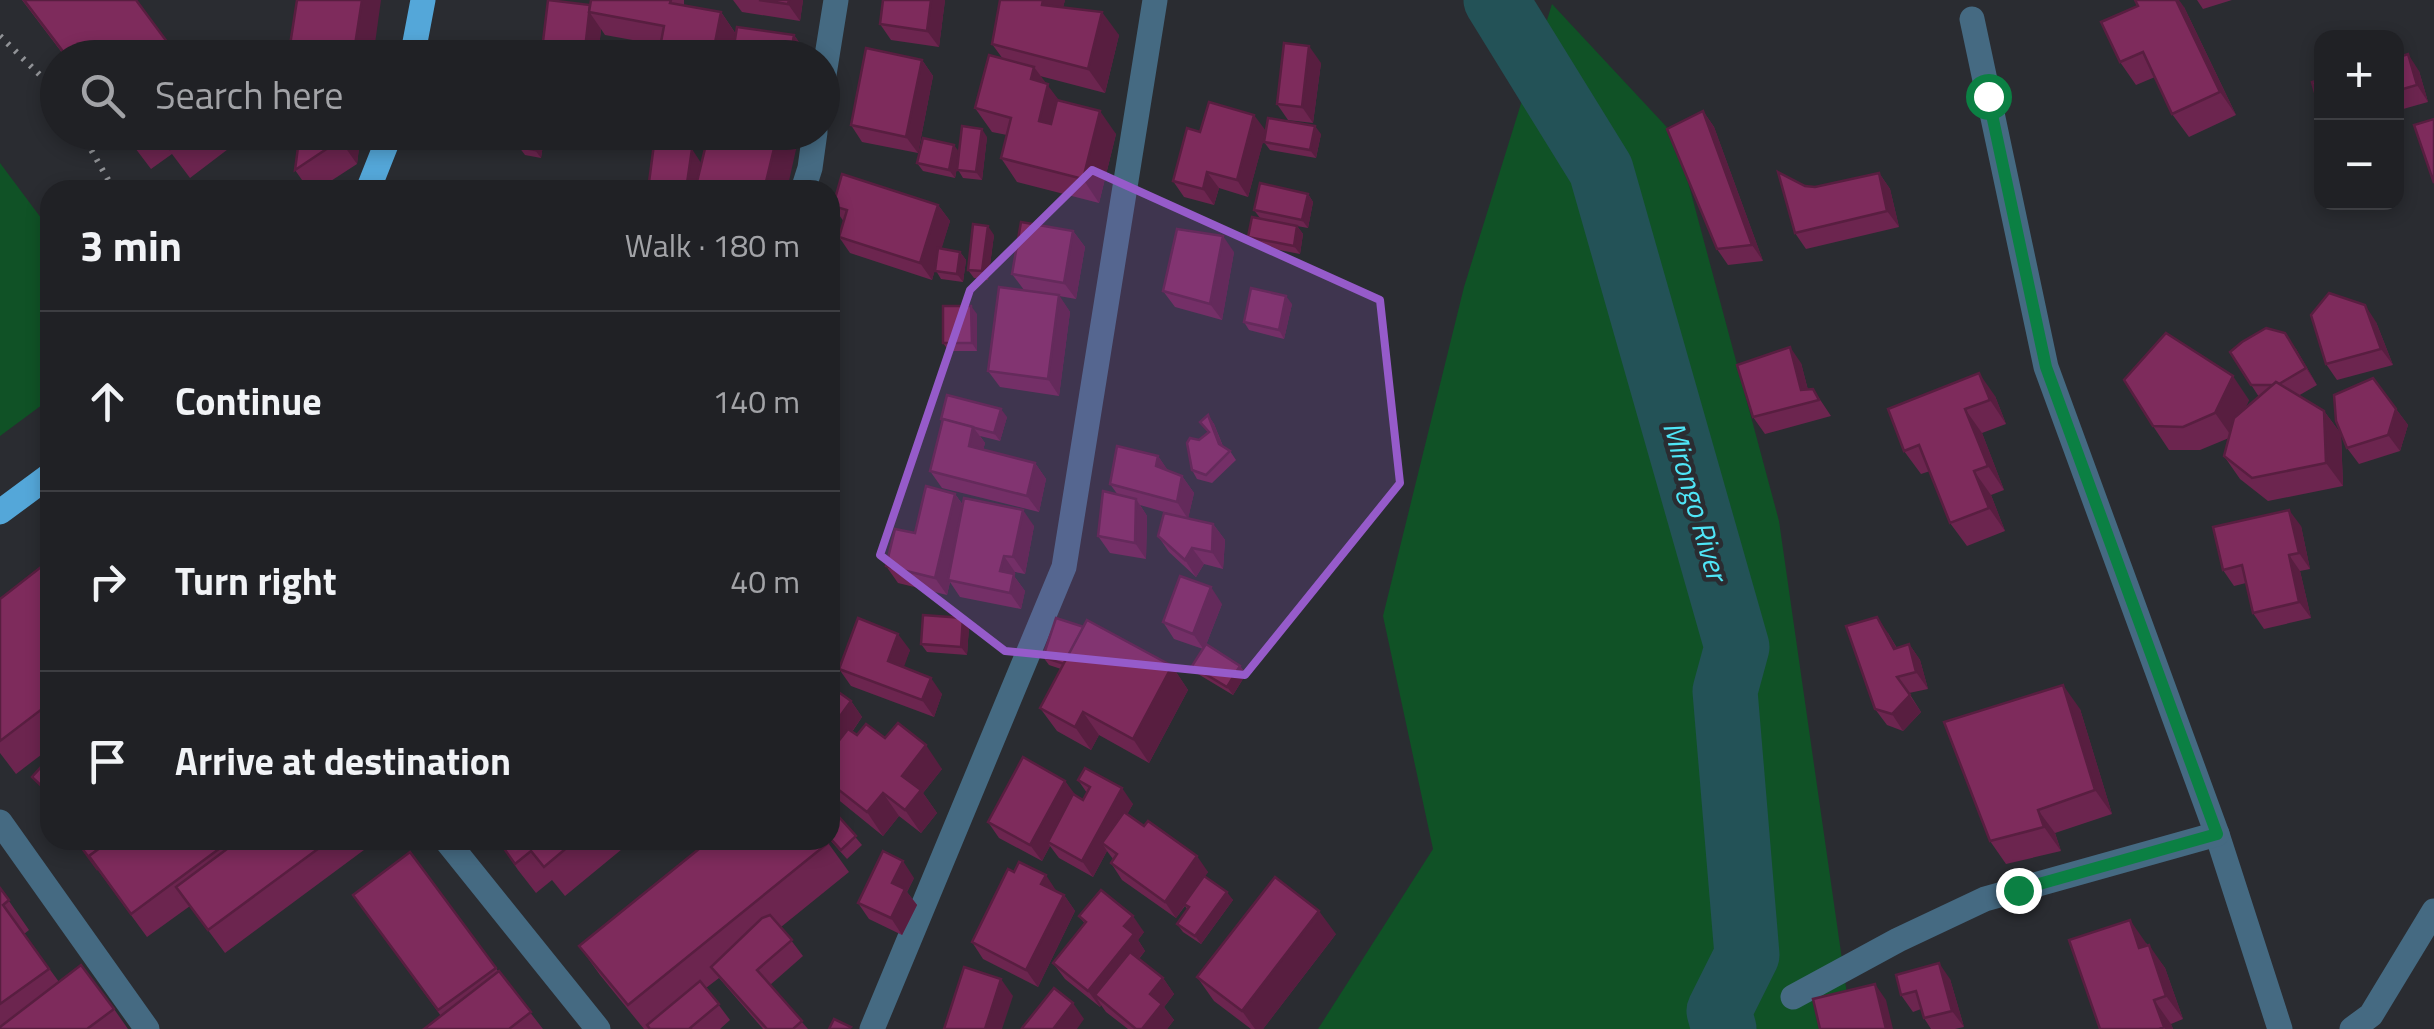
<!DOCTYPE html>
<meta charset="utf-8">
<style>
body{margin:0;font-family:"Titillium Web",sans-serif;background:#28292d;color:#f1f3f6}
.controls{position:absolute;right:30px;top:30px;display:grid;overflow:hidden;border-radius:20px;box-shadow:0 5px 15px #0003}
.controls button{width:90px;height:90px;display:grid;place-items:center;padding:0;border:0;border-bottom:2px solid #3d3e42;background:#202125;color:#f1f3f6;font:50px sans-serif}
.stop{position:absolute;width:30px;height:30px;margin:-22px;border:8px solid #0b8043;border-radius:50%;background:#fff}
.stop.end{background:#0b8043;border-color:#fff;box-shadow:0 2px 10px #0008}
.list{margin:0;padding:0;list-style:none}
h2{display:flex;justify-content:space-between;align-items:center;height:130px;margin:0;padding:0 40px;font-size:42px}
h2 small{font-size:32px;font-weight:400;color:#a2a3a7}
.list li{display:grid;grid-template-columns:65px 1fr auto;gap:30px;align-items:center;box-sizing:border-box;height:180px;padding:0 40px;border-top:2px solid #3d3e42}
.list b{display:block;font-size:38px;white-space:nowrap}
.list em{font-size:32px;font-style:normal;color:#a2a3a7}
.icon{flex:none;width:55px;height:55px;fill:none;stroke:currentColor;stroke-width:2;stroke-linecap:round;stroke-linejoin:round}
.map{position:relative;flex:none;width:2434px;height:1029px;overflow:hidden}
.search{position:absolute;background:#202125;box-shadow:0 5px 15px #0003;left:40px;top:40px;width:800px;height:110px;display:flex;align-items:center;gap:25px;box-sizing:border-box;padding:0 35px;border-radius:55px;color:#a2a3a7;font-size:38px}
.panel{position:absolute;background:#202125;box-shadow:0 5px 15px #0003;left:40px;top:180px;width:800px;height:670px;border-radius:30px}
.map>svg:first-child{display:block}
.green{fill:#105226}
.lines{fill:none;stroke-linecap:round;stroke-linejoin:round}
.river{stroke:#235257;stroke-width:65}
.path{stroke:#919397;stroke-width:6;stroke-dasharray:2.5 8;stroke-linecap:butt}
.minor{stroke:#456a82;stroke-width:25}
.major{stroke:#54a7d9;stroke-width:25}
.wall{fill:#6c254f}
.shaded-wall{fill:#581e40}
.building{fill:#7e2b5c;stroke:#581e40;stroke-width:2.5}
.route{stroke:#0b8043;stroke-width:12}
.marked{fill:#965bca;fill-opacity:0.2;stroke:#965bca;stroke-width:8;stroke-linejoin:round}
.labels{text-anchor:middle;stroke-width:9;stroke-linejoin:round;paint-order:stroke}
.water-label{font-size:30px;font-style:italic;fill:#4fe6f7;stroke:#2a2c31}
</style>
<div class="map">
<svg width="2434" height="1029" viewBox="0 0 2434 1029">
<rect width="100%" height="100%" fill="#2a2c31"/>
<!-- green -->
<g class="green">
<path d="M1552 4 1676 137 1779 521 1852 1029H1318L1433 849 1383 616 1464 287Z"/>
<path d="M0 163 50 230V399L0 436Z"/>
</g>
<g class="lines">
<!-- river -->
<path class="river" d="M1496 0 1601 170 1737 647 1725 691 1747 955 1719 1011 1724 1029"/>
<!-- path -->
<g class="path">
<path d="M0 36 46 81 58 98"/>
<path d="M81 132 114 190"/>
</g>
<!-- minor -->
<g class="minor">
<path d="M1972 19 2046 367 2217 834 2280 1029"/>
<path d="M822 87 836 0"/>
<path d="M803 190 810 168 815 132"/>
<path d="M0 822 147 1029"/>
<path d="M446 840 598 1029"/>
<path d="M1793 997 1898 940 1985 899 2217 834"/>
<path d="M872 1029 1064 567 1155 0"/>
<path d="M2352 1029 2371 1015 2434 911"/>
</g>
<!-- major -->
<g class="major">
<path d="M412 58 423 0"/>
<path d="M368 190 391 132"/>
<path d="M0 512 50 475"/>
</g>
</g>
<!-- wall -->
<g class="wall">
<path d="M22 0H136L179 58H66Z"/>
<path d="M591 0H684V6L721 12 736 34 794 35 805 51 660 45 605 35 601 29 598 58H541L590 5Z"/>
<path d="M733 0H803L800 21 742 12Z"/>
<path d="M883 0H945L939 47 891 40 880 24Z"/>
<path d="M1065 0 1063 7 1119 35 1105 93 1040 76 1059 101 1116 134 1099 203 1017 182 1001 158 1007 135 992 132 975 108 1003 59 992 44Z"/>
<path d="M2197 0H2232L2203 9Z"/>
<path d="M2184 7 2236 115 2189 137 2172 114 2155 77 2136 85 2120 62Z"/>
<path d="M2396 58 2419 71 2428 102 2396 111Z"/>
<path d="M922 60 933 76 918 153 862 142 851 125Z"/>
<path d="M1321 63 1313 123 1288 120 1277 104Z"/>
<path d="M1703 111 1714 127 1763 261 1728 265 1717 249Z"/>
<path d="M1266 131 1321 134 1316 158 1270 150 1264 142 1265 134 1248 197 1219 188 1214 205 1184 197 1173 181Z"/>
<path d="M123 132H235L240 140 190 178 172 154 151 169Z"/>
<path d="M288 132H361L357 164 317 190H309L295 170 298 143 294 142Z"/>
<path d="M521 132H545L541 158 525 155 519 147Z"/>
<path d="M987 137 982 180 963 178 957 168 955 178 923 171 917 163 959 152Z"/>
<path d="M1879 173 1890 189 1899 227 1806 249 1795 233 1805 186 1815 187Z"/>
<path d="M1308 194 1313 202 1308 228 1297 226 1303 234 1300 254 1253 245 1248 237 1260 218 1254 210Z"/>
<path d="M938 205 950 221 941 249 960 252 966 260 963 282 941 279 935 269 932 280 850 253 839 237 844 222 833 206Z"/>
<path d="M1073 231 1085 247 1076 299 1059 296 1070 312 1059 396 1000 387 988 371 1024 290 1012 274Z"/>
<path d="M994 235 988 280 974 278 968 270Z"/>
<path d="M1234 252 1222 320 1175 307 1163 291Z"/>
<path d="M1292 304 1284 339 1249 330 1244 322Z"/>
<path d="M977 314V351H949L943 343Z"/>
<path d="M2376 322 2393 365 2337 380 2326 364Z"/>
<path d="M2296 349 2317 385 2298 396 2324 411 2341 434 2343 486 2268 501 2240 479 2224 456 2229 438 2200 450H2169L2153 426 2249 400 2245 408 2259 397 2230 352Z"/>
<path d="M1801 363 1808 390 1813 389 1831 416 1765 434 1753 417Z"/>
<path d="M1995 396 2006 424 1982 433 2004 490 1991 495 2005 531 1967 546 1950 523 1930 471 1921 474 1904 451 1888 409Z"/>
<path d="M2396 409 2408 425 2400 451 2359 464 2347 448Z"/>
<path d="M1208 415 1214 424 1223 446 1230 451 1236 460 1212 483 1197 479 1192 470 1199 440 1208 432 1200 422Z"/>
<path d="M1007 417 1000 441 980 436 985 443 983 450 1035 463 1046 479 1039 512 942 488 930 471 943 421 941 419Z"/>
<path d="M1158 456 1168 471 1182 476 1194 493 1188 518 1213 524 1225 540 1223 569 1204 564 1196 577 1169 552 1158 536 1178 516 1140 505 1147 516 1146 559 1110 553 1098 536 1118 495 1110 484Z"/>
<path d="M955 494 963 505 1034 526 1025 574 1015 572 1014 576 1025 591 1021 609 960 597 950 582 947 595 898 583 886 566 915 533Z"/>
<path d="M2301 526 2310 569 2300 571 2311 618 2264 629 2253 613 2246 583 2234 586 2223 570Z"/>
<path d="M50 560V748L16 774 0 753V599Z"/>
<path d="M1222 604 1206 645 1240 666 1246 674 1233 695 1198 674 1192 666 1203 649 1174 639 1163 622Z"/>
<path d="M963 618 969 627 967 655 927 652 921 644Z"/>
<path d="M1888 633 1897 648 1909 644 1920 660 1928 689 1909 693 1921 712 1903 731 1887 725 1875 709Z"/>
<path d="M910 650 903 667 942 694 934 717 851 686 839 669Z"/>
<path d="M1043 657 1172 666 1188 690 1149 763 1099 735 1091 750 1057 731 1040 708 1061 669 1049 665Z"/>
<path d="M830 686 851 701 862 717 852 732 857 735 885 738 942 769 923 793 937 813 921 833 899 816 883 836 830 793Z"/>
<path d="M2080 709 2112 814 2055 833 2061 851 2006 864 1990 841Z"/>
<path d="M1078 780 1133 804 1127 814 1208 872 1205 876 1233 900 1201 944 1183 932 1177 924 1187 909 1185 906 1176 918 1122 880 1111 863 1113 859 1107 851 1093 877 1059 858 1050 846 1042 861 999 838 988 822 1065 781 1075 796 1083 800 1087 793Z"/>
<path d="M830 807 862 845 847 859 830 840Z"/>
<path d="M76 840H363L368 847 225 953 190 906 147 937Z"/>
<path d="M498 840H633L565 896 552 880 536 893 518 870Z"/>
<path d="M663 840H674L667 846Z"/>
<path d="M826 840 849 872 781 927 803 956 770 985 808 1029H763L719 978 706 988 730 1020 720 1029H644L600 975 579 946Z"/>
<path d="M410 852 498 971 543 1029H424L441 1016 353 895Z"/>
<path d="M914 878 907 892 917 905 902 935 869 919 858 903Z"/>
<path d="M0 888 29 930 24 934 59 982 114 1009 128 1029H0Z"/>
<path d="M1057 892 1064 895 1075 911 1038 987 983 959 972 942Z"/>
<path d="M1079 916 1144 932 1138 940 1145 951 1139 959 1163 978 1174 994 1164 1007 1174 1020 1167 1029H1128L1106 1012 1101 1005 1100 1007 1065 979 1053 963 1085 924Z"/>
<path d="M1336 934 1263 1029H1251L1214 1001 1197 977Z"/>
<path d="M2146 943 2165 968 2183 1019 2171 1024 2173 1029H2100Z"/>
<path d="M1950 979 1964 1027 1955 1029H1931L1924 1018 1921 1009 1913 1012 1901 995Z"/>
</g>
<!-- shaded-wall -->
<g class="shaded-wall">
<path d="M362 0H381L373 58H353Z"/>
<path d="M789 0H803L800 21 788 4Z"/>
<path d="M931 0H945L939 47 927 31Z"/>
<path d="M1043 0H1065L1058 28 1042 5Z"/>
<path d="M2176 0H2179L2184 7 2236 115 2220 92Z"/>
<path d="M721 12 737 36 733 58H712Z"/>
<path d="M1102 12 1119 35 1105 93 1088 69Z"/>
<path d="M590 13 601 29 598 58H584Z"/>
<path d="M794 35 805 51 804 58H790Z"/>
<path d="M1309 46 1321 63 1313 123 1302 107Z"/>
<path d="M2408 54 2419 71 2428 102 2417 85Z"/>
<path d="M922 60 933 76 918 153 906 137Z"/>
<path d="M1034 67 1064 107 1055 145 1039 121 1031 79Z"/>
<path d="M1100 111 1116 134 1099 203 1083 179Z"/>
<path d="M1703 111 1714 127 1763 261 1752 245Z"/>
<path d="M1254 115 1266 131 1248 197 1237 180Z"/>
<path d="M1315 126 1321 134 1316 158 1310 150Z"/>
<path d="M982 129 987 137 982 180 976 172Z"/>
<path d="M341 132H361L357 164 340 140Z"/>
<path d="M538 132H545L541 158 535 150Z"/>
<path d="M778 132H788L797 145 787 190H764Z"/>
<path d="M954 145 960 153 955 178 949 170Z"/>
<path d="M692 149 703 166 700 190H686Z"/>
<path d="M1207 172 1219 188 1214 205 1203 189Z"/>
<path d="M1879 173 1890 189 1899 227 1887 211Z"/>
<path d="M1308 194 1313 202 1308 228 1302 220Z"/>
<path d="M938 205 950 221 932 280 920 263Z"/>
<path d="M988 226 994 235 988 280 982 271Z"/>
<path d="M1297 226 1303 234 1300 254 1294 246Z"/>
<path d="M1073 231 1085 247 1076 299 1064 283Z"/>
<path d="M1223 236 1234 252 1222 320 1210 304Z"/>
<path d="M960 252 966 260 963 282 957 274Z"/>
<path d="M1059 295 1070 312 1059 396 1048 379Z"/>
<path d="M1286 296 1292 304 1284 339 1279 330Z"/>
<path d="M2365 305 2376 322 2393 365 2381 349Z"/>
<path d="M971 306 977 314V351L972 343Z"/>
<path d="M2285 333 2296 349 2317 385 2306 368Z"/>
<path d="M1790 347 1801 363 1811 402 1801 390Z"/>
<path d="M1979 373 1995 396 2006 424 1990 400Z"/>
<path d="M2233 376 2249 400 2232 437 2215 413Z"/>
<path d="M1001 409 1007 417 1000 441 994 433Z"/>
<path d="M1965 409 1982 433 2004 490 1988 466Z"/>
<path d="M2396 409 2408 425 2400 451 2388 435Z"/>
<path d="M2324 411 2341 434 2343 486 2326 463Z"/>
<path d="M1208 415 1214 424 1225 452 1219 444Z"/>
<path d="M973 427 985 443 980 462 969 446Z"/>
<path d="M1158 456 1169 472 1156 466Z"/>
<path d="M1035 463 1046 479 1039 512 1027 496Z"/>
<path d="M1974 471 1991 495 2005 531 1989 508Z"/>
<path d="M1182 476 1194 493 1188 519 1177 502Z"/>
<path d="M955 494 966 510 947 595 935 578Z"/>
<path d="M1136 499 1147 516 1146 559 1135 543Z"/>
<path d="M1023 510 1034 526 1025 574 1013 557Z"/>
<path d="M2289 510 2301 526 2310 569 2299 553Z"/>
<path d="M1213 524 1225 540 1223 569 1212 552Z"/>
<path d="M1192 548 1204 564 1196 577 1185 560Z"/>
<path d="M2289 555 2300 571 2311 618 2299 602Z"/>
<path d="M1004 556 1015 572 1014 576 1025 591 1021 609 1010 593 1000 571Z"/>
<path d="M1211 587 1222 604 1204 650 1193 634Z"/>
<path d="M1877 617 1888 633 1906 665 1894 649Z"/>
<path d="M963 618 969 627 967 655 961 647Z"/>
<path d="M898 634 910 650 900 678 888 661Z"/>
<path d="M1909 644 1920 660 1928 689 1916 672Z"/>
<path d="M1172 666 1188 690 1149 763 1133 739Z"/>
<path d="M1240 666 1246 674 1233 695 1227 687Z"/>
<path d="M1897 677 1921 712 1903 731 1892 714Z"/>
<path d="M931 678 942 694 934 717 922 700Z"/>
<path d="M2063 685 2080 709 2112 814 2095 790Z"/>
<path d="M851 701 862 717 830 763V730Z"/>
<path d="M1083 712 1099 735 1091 750 1075 727Z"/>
<path d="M926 745 942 769 923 793 937 813 921 833 905 810 902 776Z"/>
<path d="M1065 781 1077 797 1048 842 1050 846 1042 861 1030 845Z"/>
<path d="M1122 788 1133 804 1109 848 1102 843 1107 851 1093 877 1082 861Z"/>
<path d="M883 793 899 816 883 836 867 812Z"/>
<path d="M2038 810 2055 833 2061 851 2044 827Z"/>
<path d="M1197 856 1208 872 1176 918 1165 902Z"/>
<path d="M903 861 914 878 907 892 917 905 902 935 891 918 892 883Z"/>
<path d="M1046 875 1057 892 1041 884Z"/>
<path d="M1227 892 1233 900 1201 944 1195 936Z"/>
<path d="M1064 895 1075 911 1038 987 1026 970Z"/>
<path d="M1319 911 1336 934 1263 1029H1255L1242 1011Z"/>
<path d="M1133 916 1144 932 1138 940 1145 951 1104 1002 1095 995 1101 1005 1100 1007 1088 991 1124 926Z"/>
<path d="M2130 920 2146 943 2156 971 2139 948Z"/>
<path d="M2149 945 2165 968 2183 1019 2166 996Z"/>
<path d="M1939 963 1950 979 1964 1027 1952 1011Z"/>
<path d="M1163 978 1174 994 1164 1007 1174 1020 1167 1029H1142L1150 994Z"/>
<path d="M1001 979 1013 996 1002 1029H985Z"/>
<path d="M1875 984 1886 1000 1893 1029H1886Z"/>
<path d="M2154 1000 2171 1024 2173 1029H2165L2164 1027Z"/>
<path d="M1073 1003 1084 1019 1077 1029H1054Z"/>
</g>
<!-- building -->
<g class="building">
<path d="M24 0H136L179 58H68Z"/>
<path d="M297 0H362L353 58H288Z"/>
<path d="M548 0 590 5 584 58H541Z"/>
<path d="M591 0H671L670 3 721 12 712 58H658L664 26 589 12Z"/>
<path d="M759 0H789L788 4Z"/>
<path d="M883 0H931L927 31 880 24Z"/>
<path d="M1000 0H1043L1042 5 1102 12 1088 69 992 44Z"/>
<path d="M2135 0H2176L2220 92 2172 114 2143 52 2120 62 2101 22 2138 6Z"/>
<path d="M737 27 794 35 790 58H732Z"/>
<path d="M1284 43 1309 46 1302 107 1277 104Z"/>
<path d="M866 48 922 60 906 137 851 125Z"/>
<path d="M2408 54 2417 85 2396 91V58Z"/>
<path d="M989 55 1034 67 1031 79 1048 84 1039 121 1051 124 1057 100 1100 111 1083 179 1001 158 1011 118 975 108Z"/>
<path d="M2322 79V113H2321L2312 82Z"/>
<path d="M1209 102 1254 115 1237 180 1207 172 1203 189 1173 181 1187 128 1200 132Z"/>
<path d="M1703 111 1752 245 1717 249 1667 129Z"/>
<path d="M1268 118 1315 126 1310 150 1264 142Z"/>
<path d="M2434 119V183L2414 125Z"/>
<path d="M962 126 982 129 976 172 957 170Z"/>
<path d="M125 132H140L131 140Z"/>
<path d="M157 132H191L170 149Z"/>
<path d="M300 132H341L340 140 295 170Z"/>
<path d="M521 132H538L535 150 519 147Z"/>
<path d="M709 132H778L764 190H695Z"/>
<path d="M923 138 954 145 949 170 917 163Z"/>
<path d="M654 144 692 149 686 190H648Z"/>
<path d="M1778 172 1805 186 1815 187 1879 173 1887 211 1795 233Z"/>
<path d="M842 174 938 205 920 263 839 237 847 210 833 206Z"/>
<path d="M1260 183 1308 194 1302 220 1254 210Z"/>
<path d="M1252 217 1297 226 1294 246 1248 237Z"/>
<path d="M1021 222 1073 231 1064 283 1012 274Z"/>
<path d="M973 224 988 226 982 271 968 270Z"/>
<path d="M1177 229 1223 236 1210 304 1163 291Z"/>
<path d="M938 248 960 252 957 274 935 271Z"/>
<path d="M999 287 1059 295 1048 379 988 371Z"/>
<path d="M1251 288 1286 296 1279 330 1244 322Z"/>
<path d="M2329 293 2365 305 2381 349 2326 364 2311 315Z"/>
<path d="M943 306H971L972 343H943Z"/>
<path d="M2266 328 2285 333 2306 368 2279 384 2276 382 2273 385H2251L2230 352 2242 342Z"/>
<path d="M2166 333 2233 376 2215 413 2183 427 2153 426 2124 380Z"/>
<path d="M1790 347 1801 390 1813 389 1819 400 1753 417 1737 365Z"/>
<path d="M1979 373 1990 400 1965 409 1988 466 1974 471 1989 508 1950 523 1919 445 1904 451 1888 409Z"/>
<path d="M2373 378 2396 409 2388 435 2347 448 2336 421 2334 395Z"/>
<path d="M2276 382 2324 411 2326 463 2252 478 2224 456 2234 418Z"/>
<path d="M947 395 1001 409 994 433 941 419Z"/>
<path d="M1208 415 1219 444 1230 451 1206 475 1192 470 1187 443 1190 438 1199 440 1209 432 1200 422Z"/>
<path d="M943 419 973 427 969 446 1035 463 1027 496 930 471Z"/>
<path d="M1117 446 1158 456 1156 466 1182 476 1177 502 1110 484Z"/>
<path d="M926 486 955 494 935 578 886 566 895 529 915 533Z"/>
<path d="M1103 491 1136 499 1135 543 1098 536Z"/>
<path d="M964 498 1023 510 1013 557 1004 556 1000 571 1014 574 1010 593 948 580Z"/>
<path d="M2289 510 2299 553 2289 555 2299 602 2253 613 2242 565 2223 570 2213 527Z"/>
<path d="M1164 513 1213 524 1212 552 1192 548 1185 560 1158 536Z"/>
<path d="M50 560V703L0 741V599Z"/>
<path d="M1180 576 1211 587 1193 634 1163 622Z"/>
<path d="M923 615 963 618 961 647 921 644Z"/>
<path d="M1877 617 1894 649 1909 644 1916 672 1897 677 1910 695 1892 714 1875 709 1846 626Z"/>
<path d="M858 618 898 634 888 661 931 678 922 700 839 669Z"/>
<path d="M1056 618 1084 627 1064 664 1043 657Z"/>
<path d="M1087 620 1172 666 1133 739 1083 712 1075 727 1040 708Z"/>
<path d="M1206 644 1240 666 1227 687 1192 666Z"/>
<path d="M2063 685 2095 790 2038 810 2044 827 1990 841 1944 722Z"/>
<path d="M830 686 851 701 830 730Z"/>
<path d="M898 723 926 745 902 776 921 790 905 810 883 793 867 812 830 783V752L848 729 857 735 866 724 885 738Z"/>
<path d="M50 757V794L32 777Z"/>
<path d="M1023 757 1065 781 1030 845 988 822Z"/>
<path d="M1085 768 1122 788 1082 861 1048 842 1073 794 1083 800 1090 787 1078 780Z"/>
<path d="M830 807 856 836 841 850 830 838Z"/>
<path d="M1124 812 1144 826 1148 821 1197 856 1165 902 1111 863 1117 854 1102 843Z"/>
<path d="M76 840H111L89 856 98 870Z"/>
<path d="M111 840H231L131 914 89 856Z"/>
<path d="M239 840H330L208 930 176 887Z"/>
<path d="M498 840H576L544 867 531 851 515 864Z"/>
<path d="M710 840H826L828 843 628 1005 579 946Z"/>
<path d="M883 851 903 861 892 883 905 889 891 918 858 903Z"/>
<path d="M410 852 496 968 438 1010 353 895Z"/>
<path d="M1019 862 1046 875 1041 884 1064 895 1026 970 972 942 1008 869 1014 872Z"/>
<path d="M1204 876 1227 892 1195 936 1177 924 1189 907 1184 904Z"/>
<path d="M1275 877 1319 911 1242 1011 1197 977Z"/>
<path d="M0 888 9 900 3 905 49 969 0 1004Z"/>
<path d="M1101 890 1133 916 1124 926 1134 934 1088 991 1053 963 1086 922 1079 916Z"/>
<path d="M770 915 792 940 757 970 802 1021 793 1029H767L711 967 762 918Z"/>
<path d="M2130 920 2139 948 2149 945 2166 996 2154 1000 2164 1027 2159 1029H2100L2069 940Z"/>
<path d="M1130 952 1163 978 1150 994 1162 1004 1142 1029H1136L1095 995Z"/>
<path d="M1939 963 1952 1011 1924 1018 1916 991 1901 995 1896 975Z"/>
<path d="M81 965 114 1009 87 1029H0V1027Z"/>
<path d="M964 967 1001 979 985 1029H944Z"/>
<path d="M499 971 531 1012 509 1029H424Z"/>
<path d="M700 981 719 1004 690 1028 691 1029H650L647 1025Z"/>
<path d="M1875 984 1886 1029H1820L1813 999Z"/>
<path d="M1054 988 1073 1003 1054 1028 1055 1029H1024L1022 1028Z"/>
<path d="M834 1019 851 1027 849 1029H829Z"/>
</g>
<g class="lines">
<!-- route -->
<path class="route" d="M1988 96 2046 367 2217 834 2018 890"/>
</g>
<!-- marked area -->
<path class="marked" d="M1092 170 1380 300 1400 483 1245 675 1005 651 880 555 970 290Z"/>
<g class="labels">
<!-- water labels -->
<g class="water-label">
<text transform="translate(1695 501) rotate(74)" y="10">Mirongo River</text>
</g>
</g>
</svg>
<div class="controls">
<button>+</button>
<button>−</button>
</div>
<div class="stop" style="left:1988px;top:96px"></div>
<div class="stop end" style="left:2018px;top:890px"></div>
<div class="search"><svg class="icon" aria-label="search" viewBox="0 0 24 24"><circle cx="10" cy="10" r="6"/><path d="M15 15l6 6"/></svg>Search here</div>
<section class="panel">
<h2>3 min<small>Walk · 180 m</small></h2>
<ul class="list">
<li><svg class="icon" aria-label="ahead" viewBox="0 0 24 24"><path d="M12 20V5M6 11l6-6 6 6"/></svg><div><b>Continue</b></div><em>140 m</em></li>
<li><svg class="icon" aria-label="right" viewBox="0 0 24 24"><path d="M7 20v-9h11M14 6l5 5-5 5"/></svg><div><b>Turn right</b></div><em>40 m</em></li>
<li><svg class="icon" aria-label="arrive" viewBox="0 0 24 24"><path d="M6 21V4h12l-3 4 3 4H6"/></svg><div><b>Arrive at destination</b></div></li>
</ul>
</section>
</div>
